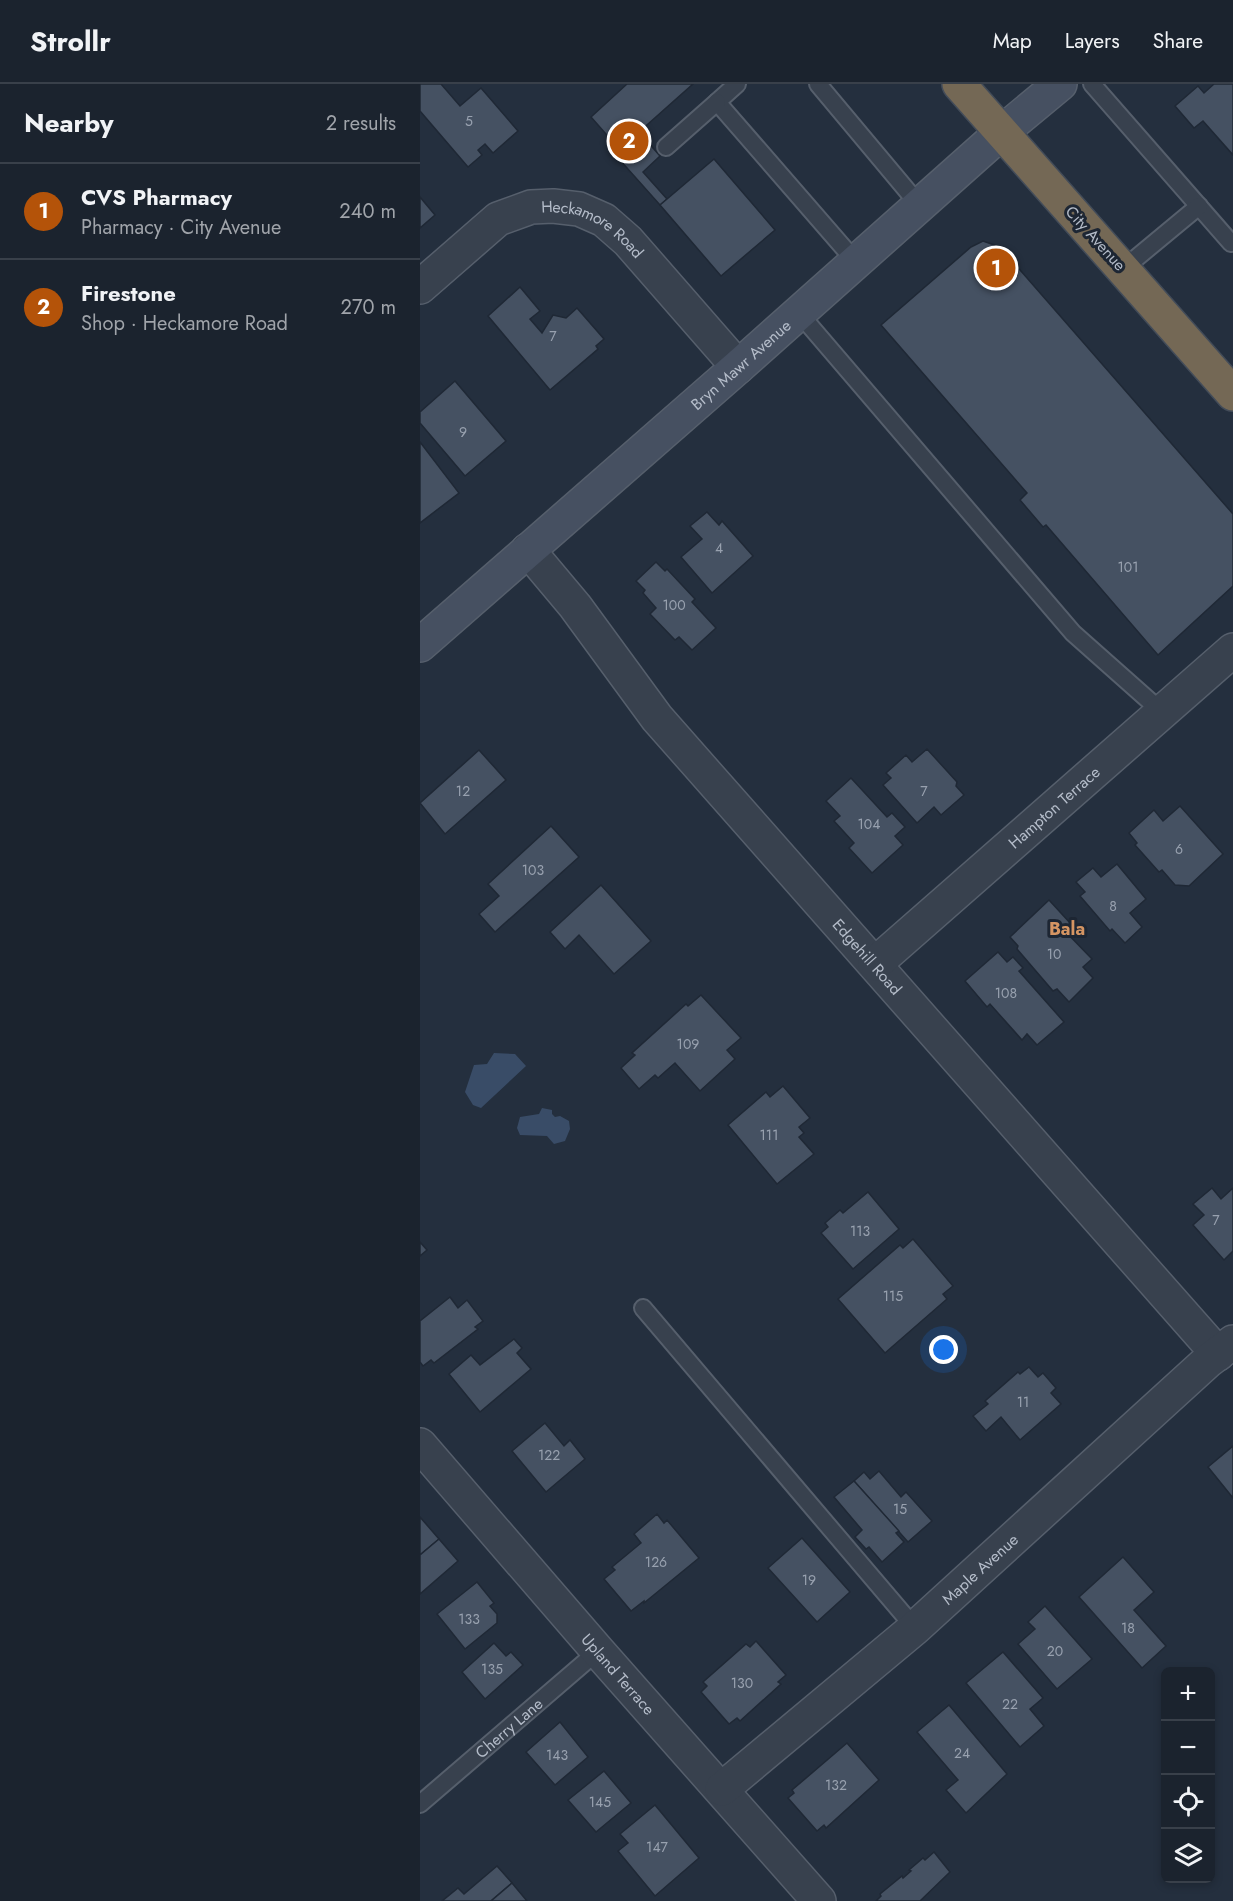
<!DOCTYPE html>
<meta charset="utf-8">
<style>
body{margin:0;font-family:Jost,sans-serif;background:#282f3a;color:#f1f3f6}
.controls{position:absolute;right:18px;bottom:18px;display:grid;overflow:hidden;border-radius:9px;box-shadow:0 3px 9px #0003}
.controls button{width:54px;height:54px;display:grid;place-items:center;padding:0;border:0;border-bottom:2px solid #39404a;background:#1b232e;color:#f1f3f6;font:30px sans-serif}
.you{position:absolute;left:524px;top:1266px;width:21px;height:21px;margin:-15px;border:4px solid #fff;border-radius:50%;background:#1a73e8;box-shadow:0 0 0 9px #1a73e833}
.badge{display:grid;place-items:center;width:39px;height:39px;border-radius:50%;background:#b45309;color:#fff;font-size:20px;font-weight:700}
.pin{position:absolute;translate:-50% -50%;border:3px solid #fff;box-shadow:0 2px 6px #0006}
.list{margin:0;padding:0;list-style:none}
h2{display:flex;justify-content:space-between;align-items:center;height:78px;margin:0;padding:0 24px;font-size:26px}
h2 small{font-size:20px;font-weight:400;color:#a0a4aa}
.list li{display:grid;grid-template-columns:39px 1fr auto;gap:18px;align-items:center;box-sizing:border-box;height:96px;padding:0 24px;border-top:2px solid #39404a}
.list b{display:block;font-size:22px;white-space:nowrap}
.list p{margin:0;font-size:20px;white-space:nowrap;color:#a0a4aa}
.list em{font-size:20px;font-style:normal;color:#a0a4aa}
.icon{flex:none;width:33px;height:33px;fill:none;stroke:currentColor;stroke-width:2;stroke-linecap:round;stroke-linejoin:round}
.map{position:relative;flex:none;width:813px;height:1817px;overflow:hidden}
header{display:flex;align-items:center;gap:36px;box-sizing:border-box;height:84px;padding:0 30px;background:#1b232e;border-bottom:2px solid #39404a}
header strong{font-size:28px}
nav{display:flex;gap:33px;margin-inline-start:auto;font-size:21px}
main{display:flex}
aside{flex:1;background:#1b232e}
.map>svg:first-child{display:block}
.water{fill:#394c67}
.building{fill:#455162;stroke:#1f2835;stroke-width:1.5}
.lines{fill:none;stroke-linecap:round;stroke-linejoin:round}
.lane-casing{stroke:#565f6c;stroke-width:20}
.street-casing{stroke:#565f6c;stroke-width:36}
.secondary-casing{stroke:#565f6c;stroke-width:36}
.highway-casing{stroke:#434c59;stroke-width:36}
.lane{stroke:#38414e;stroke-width:16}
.street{stroke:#38414e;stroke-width:33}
.secondary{stroke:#465061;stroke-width:33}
.highway{stroke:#746855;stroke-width:33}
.labels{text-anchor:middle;stroke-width:6;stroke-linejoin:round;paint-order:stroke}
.number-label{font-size:14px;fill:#98a1af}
.street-label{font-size:16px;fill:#b4bcc9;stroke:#1d2633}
.neighbourhood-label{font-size:18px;font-weight:bold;fill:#d59563;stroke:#1d2633}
</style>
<header>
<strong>Strollr</strong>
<nav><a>Map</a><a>Layers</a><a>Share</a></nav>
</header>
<main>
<aside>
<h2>Nearby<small>2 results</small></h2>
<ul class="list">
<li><span class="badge">1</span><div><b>CVS Pharmacy</b><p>Pharmacy · City Avenue</p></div><em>240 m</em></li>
<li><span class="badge">2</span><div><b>Firestone</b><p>Shop · Heckamore Road</p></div><em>270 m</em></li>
</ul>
</aside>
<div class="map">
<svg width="813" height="1817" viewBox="0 0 813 1817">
<rect width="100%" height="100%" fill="#242f3e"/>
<!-- water -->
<g class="water">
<path d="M74 969 95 970 106 982 61 1024 53 1021 45 1008 54 981 67 980Z"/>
<path d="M122 1024 132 1026V1030L135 1033 140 1032 149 1037 150 1045 145 1057 134 1060 127 1052 100 1051 97 1044 100 1033 119 1030Z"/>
</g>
<!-- building -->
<g class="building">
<path d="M0 0H21L40 22 61 4 98 47 73 69 65 60 58 66 62 71 48 83 0 27Z"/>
<path d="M207 0H273L219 48 240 72 223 88 247 115 240 121 199 75 200 66 171 33Z"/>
<path d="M794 0H813V71L783 37 774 44 755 22 778 2 784 9Z"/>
<path d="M294 75 355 146 301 192 240 121Z"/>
<path d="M0 113 15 131 0 144Z"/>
<path d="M563 157 580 163 813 430V502L738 571 626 441 623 443 600 416 607 409 461 241 551 163Z"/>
<path d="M100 203 120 227 110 235 122 249 133 231 146 234 157 224 184 255 176 262 178 265 130 306 68 232Z"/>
<path d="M35 297 86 357 45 392 0 339V328Z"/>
<path d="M0 358 39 409 0 439Z"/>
<path d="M287 428 299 441 302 437 333 472 292 509 261 473 282 455 270 442Z"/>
<path d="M236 478 245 487 247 485 275 515 272 518 296 544 272 566 259 553 255 556 230 530 236 524 223 509 225 506 216 497Z"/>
<path d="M507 665 537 698 536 702 544 711 521 731 514 723 497 739 463 701 471 694 466 689 486 671 492 678Z"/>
<path d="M59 666 86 696 25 750 0 719Z"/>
<path d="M431 694 467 733 472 729 485 743 475 752 483 761 452 789 429 764 434 759 414 737 420 732 406 717Z"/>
<path d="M760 722 803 770 769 802 755 801 742 786 739 788 715 761 717 759 709 749 734 726 743 737Z"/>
<path d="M131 742 159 773 75 848 59 830 79 812 68 800Z"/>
<path d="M697 780 726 815 710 829 722 843 705 859 692 845 690 847 660 812 665 808 656 798 673 784 681 793Z"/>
<path d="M181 801 231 857 194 890 159 851 145 865 130 848Z"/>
<path d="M629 816 651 840 644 846 672 875 663 883 673 894 649 918 637 905 633 907 597 865 598 862 590 853Z"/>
<path d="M578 868 587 878 593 873 603 884 599 887 644 938 617 961 607 950 602 956 570 920 567 923 545 897Z"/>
<path d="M281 911 321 954 307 966 315 975 280 1007 255 979 238 994 235 991 219 1005 201 984 215 971 212 969 266 920 268 922Z"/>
<path d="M363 1002 390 1034 379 1043 384 1049 379 1053 394 1070 357 1100 308 1041 346 1008 350 1013Z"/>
<path d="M792 1104 801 1115 813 1104V1167L804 1176 773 1141 784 1131 773 1120Z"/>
<path d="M448 1108 479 1145 433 1185 401 1149 408 1143 405 1139 420 1126 423 1129Z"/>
<path d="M493 1155 533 1202 523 1210 527 1215 465 1269 418 1215 480 1161 483 1164Z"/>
<path d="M0 1158 7 1166 0 1172Z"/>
<path d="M30 1213 38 1224 47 1216 63 1237 55 1243 58 1245 14 1279 11 1276 3 1282 0 1278V1237Z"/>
<path d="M94 1255 102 1264 97 1269 111 1285 60 1328 29 1290 51 1271 60 1281Z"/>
<path d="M609 1283 618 1293 623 1289 636 1304 631 1309 641 1320 600 1356 581 1333 566 1347 553 1332 568 1320 565 1317 598 1288 600 1290Z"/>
<path d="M125 1339 144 1362 150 1356 165 1375 126 1408 92 1367Z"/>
<path d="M813 1362V1414L788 1383Z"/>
<path d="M459 1387 481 1413 486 1408 512 1437 488 1458 434 1397 444 1388 450 1395Z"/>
<path d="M434 1397 479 1447 476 1449 484 1458 462 1478 449 1463 446 1465 435 1453 442 1446 414 1413Z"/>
<path d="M237 1430 244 1439 247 1436 279 1474 224 1519V1517L211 1527 184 1495 195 1486 192 1483 221 1459 214 1450Z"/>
<path d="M0 1433 19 1455 0 1471Z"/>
<path d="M382 1454 430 1508 397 1538 348 1484Z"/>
<path d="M19 1455 38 1477 0 1510V1471Z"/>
<path d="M703 1473 734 1508 714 1526 746 1562 722 1584 659 1513Z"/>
<path d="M57 1498 74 1519 70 1522 77 1530V1539L45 1565 17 1530Z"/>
<path d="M625 1522 672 1575 637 1605 598 1560 615 1545 608 1538Z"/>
<path d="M336 1557 366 1591 358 1598 361 1600 320 1637 317 1634 309 1640 281 1608 287 1602 283 1598 326 1560 330 1563Z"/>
<path d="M74 1559 86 1572 91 1568 103 1581 65 1615 42 1588Z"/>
<path d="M583 1568 623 1614 610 1625 624 1642 600 1663 546 1599Z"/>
<path d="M529 1621 587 1690 546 1729 526 1706 538 1696 497 1648Z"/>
<path d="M140 1638 168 1673 135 1701 106 1668Z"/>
<path d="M427 1659 459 1696 406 1744 404 1741 397 1747 368 1714 374 1709 372 1706Z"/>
<path d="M184 1687 211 1719 176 1748 148 1716Z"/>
<path d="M235 1721 279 1774 235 1812 198 1767 208 1759 200 1750Z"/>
<path d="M514 1768 530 1788 500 1817H456L461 1812 460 1810 482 1792 483 1794 491 1787 489 1786 503 1774 505 1776Z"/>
<path d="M77 1782 92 1799 71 1817H22L38 1804 44 1810Z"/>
<path d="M92 1799 107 1817H71Z"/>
</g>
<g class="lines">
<defs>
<g id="lane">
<path d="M317 0 297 18 436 178"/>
<path d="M398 0 500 122"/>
<path d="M672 0 811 159"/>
<path d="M246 63 297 18"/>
<path d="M703 185 779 122"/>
<path d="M379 229 653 549 742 628"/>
<path d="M223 1224 495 1544"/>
<path id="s1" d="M0 1720 178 1567"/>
</g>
<g id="street">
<path id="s2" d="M0 203 78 135 111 123 133 122 159 125 184 136 208 157 318 283"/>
<path id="s3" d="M108 466 155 522 237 634 798 1270"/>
<path id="s4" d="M455 880 813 566"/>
<path id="s5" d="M0 1361 178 1567 399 1817"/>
<path id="s6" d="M302 1705 495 1544 788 1277 813 1258"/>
</g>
<g id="secondary">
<path id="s7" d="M0 561 318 283 582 48 640 0"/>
</g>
<path id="highway" d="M539 0 813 310"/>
</defs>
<!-- lane casing -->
<use href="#lane" class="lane-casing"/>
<!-- street casing -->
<use href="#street" class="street-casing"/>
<!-- secondary casing -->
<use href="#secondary" class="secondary-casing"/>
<!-- highway casing -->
<use href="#highway" class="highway-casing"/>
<!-- lane -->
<use href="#lane" class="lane"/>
<!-- street -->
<use href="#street" class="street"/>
<!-- secondary -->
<use href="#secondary" class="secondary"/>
<!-- highway -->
<use href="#highway" class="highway"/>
</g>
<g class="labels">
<!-- number labels -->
<g class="number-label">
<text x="49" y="42">5</text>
<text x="133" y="257">7</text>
<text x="43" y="353">9</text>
<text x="299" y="469">4</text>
<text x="708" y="488">101</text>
<text x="254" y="526">100</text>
<text x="43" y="712">12</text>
<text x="504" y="712">7</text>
<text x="449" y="745">104</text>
<text x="759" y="770">6</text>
<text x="113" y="791">103</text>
<text x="693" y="827">8</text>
<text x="634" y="875">10</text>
<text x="586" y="914">108</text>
<text x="268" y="965">109</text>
<text x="349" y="1056">111</text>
<text x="796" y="1141">7</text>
<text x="440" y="1152">113</text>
<text x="473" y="1217">115</text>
<text x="603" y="1323">11</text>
<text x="129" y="1376">122</text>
<text x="480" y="1430">15</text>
<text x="236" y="1483">126</text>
<text x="389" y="1501">19</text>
<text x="49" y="1540">133</text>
<text x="708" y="1549">18</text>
<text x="635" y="1572">20</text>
<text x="72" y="1590">135</text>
<text x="322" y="1604">130</text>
<text x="590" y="1625">22</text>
<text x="542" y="1674">24</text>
<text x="137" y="1676">143</text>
<text x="416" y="1706">132</text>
<text x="180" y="1723">145</text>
<text x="237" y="1768">147</text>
</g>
<!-- street labels -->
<g class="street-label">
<text dy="6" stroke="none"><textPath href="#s2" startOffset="207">Heckamore Road</textPath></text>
<text transform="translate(676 154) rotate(48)" y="6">City Avenue</text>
<text dy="6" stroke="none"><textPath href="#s7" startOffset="426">Bryn Mawr Avenue</textPath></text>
<text dy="6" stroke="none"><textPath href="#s4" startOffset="238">Hampton Terrace</textPath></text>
<text dy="6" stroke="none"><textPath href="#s3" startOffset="530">Edgehill Road</textPath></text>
<text dy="6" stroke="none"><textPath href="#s6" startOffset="339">Maple Avenue</textPath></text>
<text dy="6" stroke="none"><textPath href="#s5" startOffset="303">Upland Terrace</textPath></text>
<text dy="6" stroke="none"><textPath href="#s1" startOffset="117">Cherry Lane</textPath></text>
</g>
<!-- neighbourhood labels -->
<g class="neighbourhood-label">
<text x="647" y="851">Bala</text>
</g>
</g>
</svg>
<div class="controls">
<button>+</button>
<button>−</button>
<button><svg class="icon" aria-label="locate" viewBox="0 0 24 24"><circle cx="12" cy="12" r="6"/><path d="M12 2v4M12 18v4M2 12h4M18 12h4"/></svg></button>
<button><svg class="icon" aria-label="layers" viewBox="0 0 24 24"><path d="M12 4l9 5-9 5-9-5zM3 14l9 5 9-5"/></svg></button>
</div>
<div class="you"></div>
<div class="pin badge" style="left:576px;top:184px">1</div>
<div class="pin badge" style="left:209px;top:57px">2</div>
</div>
</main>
